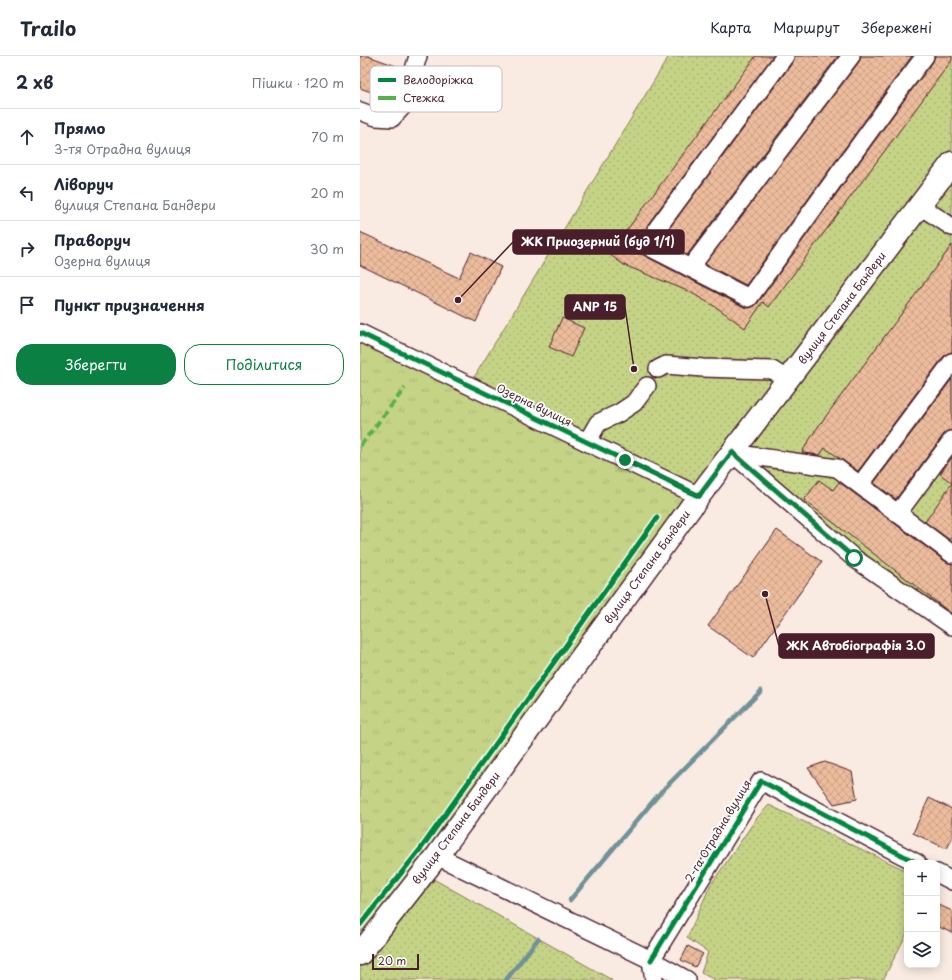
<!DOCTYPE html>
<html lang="uk">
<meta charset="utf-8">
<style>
body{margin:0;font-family:"Playpen Sans",sans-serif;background:#f2f2f3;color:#1f2937}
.controls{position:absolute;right:12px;bottom:12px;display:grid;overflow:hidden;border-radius:8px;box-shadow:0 2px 10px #0003}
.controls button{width:36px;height:36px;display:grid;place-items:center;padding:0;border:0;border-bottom:1px solid #e0e1e3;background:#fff;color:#1f2937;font:20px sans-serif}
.scale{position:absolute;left:12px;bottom:10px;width:47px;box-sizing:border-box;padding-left:4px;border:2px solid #4a1f2b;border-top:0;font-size:11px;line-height:14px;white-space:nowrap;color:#4a1f2b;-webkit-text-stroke:3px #fff;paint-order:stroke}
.stop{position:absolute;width:12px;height:12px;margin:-9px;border:3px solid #0b8043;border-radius:50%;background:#fff}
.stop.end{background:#0b8043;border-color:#fff;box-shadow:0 1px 4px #0008}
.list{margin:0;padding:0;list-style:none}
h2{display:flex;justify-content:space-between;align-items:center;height:52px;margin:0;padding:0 16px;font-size:17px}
h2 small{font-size:13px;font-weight:400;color:#747a83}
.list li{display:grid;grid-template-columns:26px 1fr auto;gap:12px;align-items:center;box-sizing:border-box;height:56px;padding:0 16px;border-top:1px solid #e0e1e3}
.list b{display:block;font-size:15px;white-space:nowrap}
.list p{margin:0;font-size:13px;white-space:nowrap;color:#747a83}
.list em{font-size:13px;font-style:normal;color:#747a83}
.actions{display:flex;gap:8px;padding:12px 16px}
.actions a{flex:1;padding:9px 0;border:1px solid #0b8043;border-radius:16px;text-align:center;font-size:14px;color:#0b8043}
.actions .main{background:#0b8043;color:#fff}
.icon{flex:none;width:22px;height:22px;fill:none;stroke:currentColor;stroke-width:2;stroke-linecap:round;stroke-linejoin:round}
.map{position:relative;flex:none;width:592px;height:924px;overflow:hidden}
header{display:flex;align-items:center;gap:24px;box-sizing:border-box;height:56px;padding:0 20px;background:#fff;border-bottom:1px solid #e0e1e3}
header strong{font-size:19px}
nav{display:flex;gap:22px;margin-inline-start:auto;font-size:14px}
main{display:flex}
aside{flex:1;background:#fff}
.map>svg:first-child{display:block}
.grass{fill:url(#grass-dots);stroke:#887958}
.park{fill:url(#park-tufts);stroke:#887958}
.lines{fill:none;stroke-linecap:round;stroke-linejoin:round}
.stream{stroke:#719198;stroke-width:4.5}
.building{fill:url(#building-cross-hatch);stroke:#4a1f2b}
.minor-casing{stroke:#4a1f2b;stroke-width:20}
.major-casing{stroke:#4a1f2b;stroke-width:25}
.minor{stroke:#fff;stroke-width:17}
.major{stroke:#fff;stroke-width:22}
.quiet{stroke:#57b146;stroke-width:4;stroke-dasharray:8 4;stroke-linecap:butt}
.cycleway-casing{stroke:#fff;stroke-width:8}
.cycleway{stroke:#00873e;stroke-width:5}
.route{stroke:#0b8043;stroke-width:5}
.labels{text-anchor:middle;stroke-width:3.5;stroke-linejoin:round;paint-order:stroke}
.street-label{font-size:11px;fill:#4a1f2b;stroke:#fff}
.key{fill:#fff;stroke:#c9bcbf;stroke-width:1}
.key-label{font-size:11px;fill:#4a1f2b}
.leader{fill:none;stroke:#4a1f2b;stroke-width:1.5}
.callout-dot{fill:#4a1f2b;stroke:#fff;stroke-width:1.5}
.callout{fill:#4a1f2b;stroke:#4a1f2b;stroke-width:1.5}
.callout-label{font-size:12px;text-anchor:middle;font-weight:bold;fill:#fff}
</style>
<header>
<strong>Trailo</strong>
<nav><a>Карта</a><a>Маршрут</a><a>Збережені</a></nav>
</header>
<main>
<aside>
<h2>2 хв<small>Пішки · 120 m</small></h2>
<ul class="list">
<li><svg class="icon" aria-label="ahead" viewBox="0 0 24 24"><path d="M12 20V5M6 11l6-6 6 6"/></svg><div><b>Прямо</b><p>3-тя Отрадна вулиця</p></div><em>70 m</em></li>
<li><svg class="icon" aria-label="left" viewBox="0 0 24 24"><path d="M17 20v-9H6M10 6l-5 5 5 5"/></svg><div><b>Ліворуч</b><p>вулиця Степана Бандери</p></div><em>20 m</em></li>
<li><svg class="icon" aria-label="right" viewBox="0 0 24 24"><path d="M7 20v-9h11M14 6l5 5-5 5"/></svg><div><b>Праворуч</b><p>Озерна вулиця</p></div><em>30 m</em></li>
<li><svg class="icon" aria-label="arrive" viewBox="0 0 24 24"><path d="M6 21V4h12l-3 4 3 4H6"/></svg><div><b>Пункт призначення</b></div></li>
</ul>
<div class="actions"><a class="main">Зберегти</a><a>Поділитися</a></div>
</aside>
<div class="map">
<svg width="592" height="924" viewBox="0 0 592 924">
<defs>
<pattern id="grass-dots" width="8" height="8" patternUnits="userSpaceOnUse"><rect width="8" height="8" fill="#c5d386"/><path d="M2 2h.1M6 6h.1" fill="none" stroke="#abb574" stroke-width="1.8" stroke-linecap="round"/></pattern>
<pattern id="park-tufts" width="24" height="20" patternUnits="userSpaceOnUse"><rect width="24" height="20" fill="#c5d386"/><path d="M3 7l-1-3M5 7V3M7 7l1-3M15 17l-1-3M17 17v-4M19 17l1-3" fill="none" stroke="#abb574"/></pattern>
<pattern id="building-cross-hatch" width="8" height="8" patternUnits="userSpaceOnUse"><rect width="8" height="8" fill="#ecbc9c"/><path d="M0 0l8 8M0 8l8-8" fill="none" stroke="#cca187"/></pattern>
</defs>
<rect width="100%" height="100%" fill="#f9ebe1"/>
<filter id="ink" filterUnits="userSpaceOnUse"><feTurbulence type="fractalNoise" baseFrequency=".025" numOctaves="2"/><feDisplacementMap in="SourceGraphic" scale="8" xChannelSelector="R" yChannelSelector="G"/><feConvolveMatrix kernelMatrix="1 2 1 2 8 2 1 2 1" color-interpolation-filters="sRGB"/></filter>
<g filter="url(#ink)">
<!-- grass -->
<g class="grass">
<path d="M309 0H592V95L337 431 113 323Z"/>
<path d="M592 119V564L549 533 452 458 381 396Z"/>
<path d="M409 749 547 815V877L523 924H355L341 917 348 896 327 882 350 830 396 763Z"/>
<path d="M70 821 252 924H0V910Z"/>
</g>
<!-- park -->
<path class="park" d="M0 285 328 443 0 887Z"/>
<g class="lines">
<!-- stream -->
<g class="stream">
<path d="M210 844 300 737 401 635"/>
<path d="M146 924 178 883"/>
</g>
</g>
<!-- building -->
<g class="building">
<path d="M0 0H8L39 11 28 42 0 32Z"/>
<path d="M396 0H413L288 168 283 182 274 195 285 200 384 251 389 252 393 251 397 248 545 43 573 6 575 0H592V4L409 251 403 246 385 272 359 253 330 236 264 209 249 198Z"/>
<path d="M435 0H478L327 199 311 191 315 186 305 178 433 6Z"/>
<path d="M501 0H552L529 31 386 229 345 208 499 6Z"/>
<path d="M0 176 99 222 111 196 141 211 116 266 0 209Z"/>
<path d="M592 189V296L588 297 584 300 498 415 465 392 460 399 444 397 442 396 455 375Z"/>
<path d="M202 262 224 272 211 301 189 291Z"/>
<path d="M592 323V374L588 375 584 378 536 443 514 427Z"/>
<path d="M592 401V427L580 418Z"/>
<path d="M459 424 473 434 479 426 586 506 592 508V558L444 444Z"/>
<path d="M592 427V480L590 484 565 466Z"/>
<path d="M417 474 462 506 393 602 348 570Z"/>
<path d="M465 706 492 716 497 743 474 748 448 712Z"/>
<path d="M569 742 592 753V782L587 793 553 777Z"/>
<path d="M577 848 592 855V877L577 870Z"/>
<path d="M328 890 343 898 335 911 321 904Z"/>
</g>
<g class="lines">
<defs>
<g id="minor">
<path d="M425 0 364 82 296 174 291 192 389 242 537 37 565 0"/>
<path d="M0 55 16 61 32 62 43 50 58 0"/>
<path d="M560 150 592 171"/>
<path d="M330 212 491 0"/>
<path d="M0 277 339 440"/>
<path d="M298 313 306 309 343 312 412 314 428 324"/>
<path d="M227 386 238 367 259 357 274 347 287 330"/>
<path d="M372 397 494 502 592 570"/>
<path d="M372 397 477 412 592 498"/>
<path d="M500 429 592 306"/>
<path d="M538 457 592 384"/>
<path d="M77 800 291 904 327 924"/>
<path d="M577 817 592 825"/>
<path d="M291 904 401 725 557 807"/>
<path d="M291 904 294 924"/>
</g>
<path id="major" d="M0 898 77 800 339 440 592 107"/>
</defs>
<!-- minor casing -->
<use href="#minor" class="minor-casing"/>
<!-- major casing -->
<use href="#major" class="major-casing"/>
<!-- minor -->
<use href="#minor" class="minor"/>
<!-- major -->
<use href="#major" class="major"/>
<!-- quiet -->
<path class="quiet" d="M0 390 45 332"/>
<defs>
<g id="cycleway">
<path d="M0 277 339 440"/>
<path d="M0 869 62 791 297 462"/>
<path d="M291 904 401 725 557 807"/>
</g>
</defs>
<!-- cycleway casing -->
<use href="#cycleway" class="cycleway-casing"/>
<!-- cycleway -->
<use href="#cycleway" class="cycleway"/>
</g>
</g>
<g class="lines" filter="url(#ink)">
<!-- route -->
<path class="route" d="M265 404 339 440 372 396 494 502"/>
</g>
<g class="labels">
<!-- street labels -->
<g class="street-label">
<text transform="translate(482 252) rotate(-53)" y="4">вулиця Степана Бандери</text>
<text transform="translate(174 349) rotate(26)" y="4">Озерна вулиця</text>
<text transform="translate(287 511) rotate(-54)" y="4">вулиця Степана Бандери</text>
<text transform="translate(96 772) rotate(-53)" y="4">вулиця Степана Бандери</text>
<text transform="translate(358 775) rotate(-59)" y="4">2-га Отрадна вулиця</text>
</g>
</g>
<!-- legend -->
<rect x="10" y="10" width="132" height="46" rx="6" class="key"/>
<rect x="18" y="22" width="18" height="4" fill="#00873e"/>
<rect x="18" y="40" width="18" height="4" fill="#57b146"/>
<g class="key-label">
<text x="43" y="28">Велодоріжка</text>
<text x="43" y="46">Стежка</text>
</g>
<!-- callouts -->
<path class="leader" d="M98 244L153 186M274 313L265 251M405 538L419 590"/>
<g class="callout-dot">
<circle cx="98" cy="244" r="4"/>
<circle cx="274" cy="313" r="4"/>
<circle cx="405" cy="538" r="4"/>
</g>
<g class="callout">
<rect x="153" y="174" width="171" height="24" rx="4"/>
<rect x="205" y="239" width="60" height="24" rx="4"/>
<rect x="419" y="578" width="155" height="24" rx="4"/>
</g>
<g class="callout-label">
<text x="238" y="190">ЖК Приозерний (буд 1/1)</text>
<text x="235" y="255">ANP 15</text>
<text x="496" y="594">ЖК Автобіографія 3.0</text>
</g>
</svg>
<div class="controls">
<button>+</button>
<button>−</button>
<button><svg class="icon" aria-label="layers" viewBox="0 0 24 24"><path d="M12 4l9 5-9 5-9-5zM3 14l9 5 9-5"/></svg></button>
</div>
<div class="scale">20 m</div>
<div class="stop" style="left:494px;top:502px"></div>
<div class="stop end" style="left:265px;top:404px"></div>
</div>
</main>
